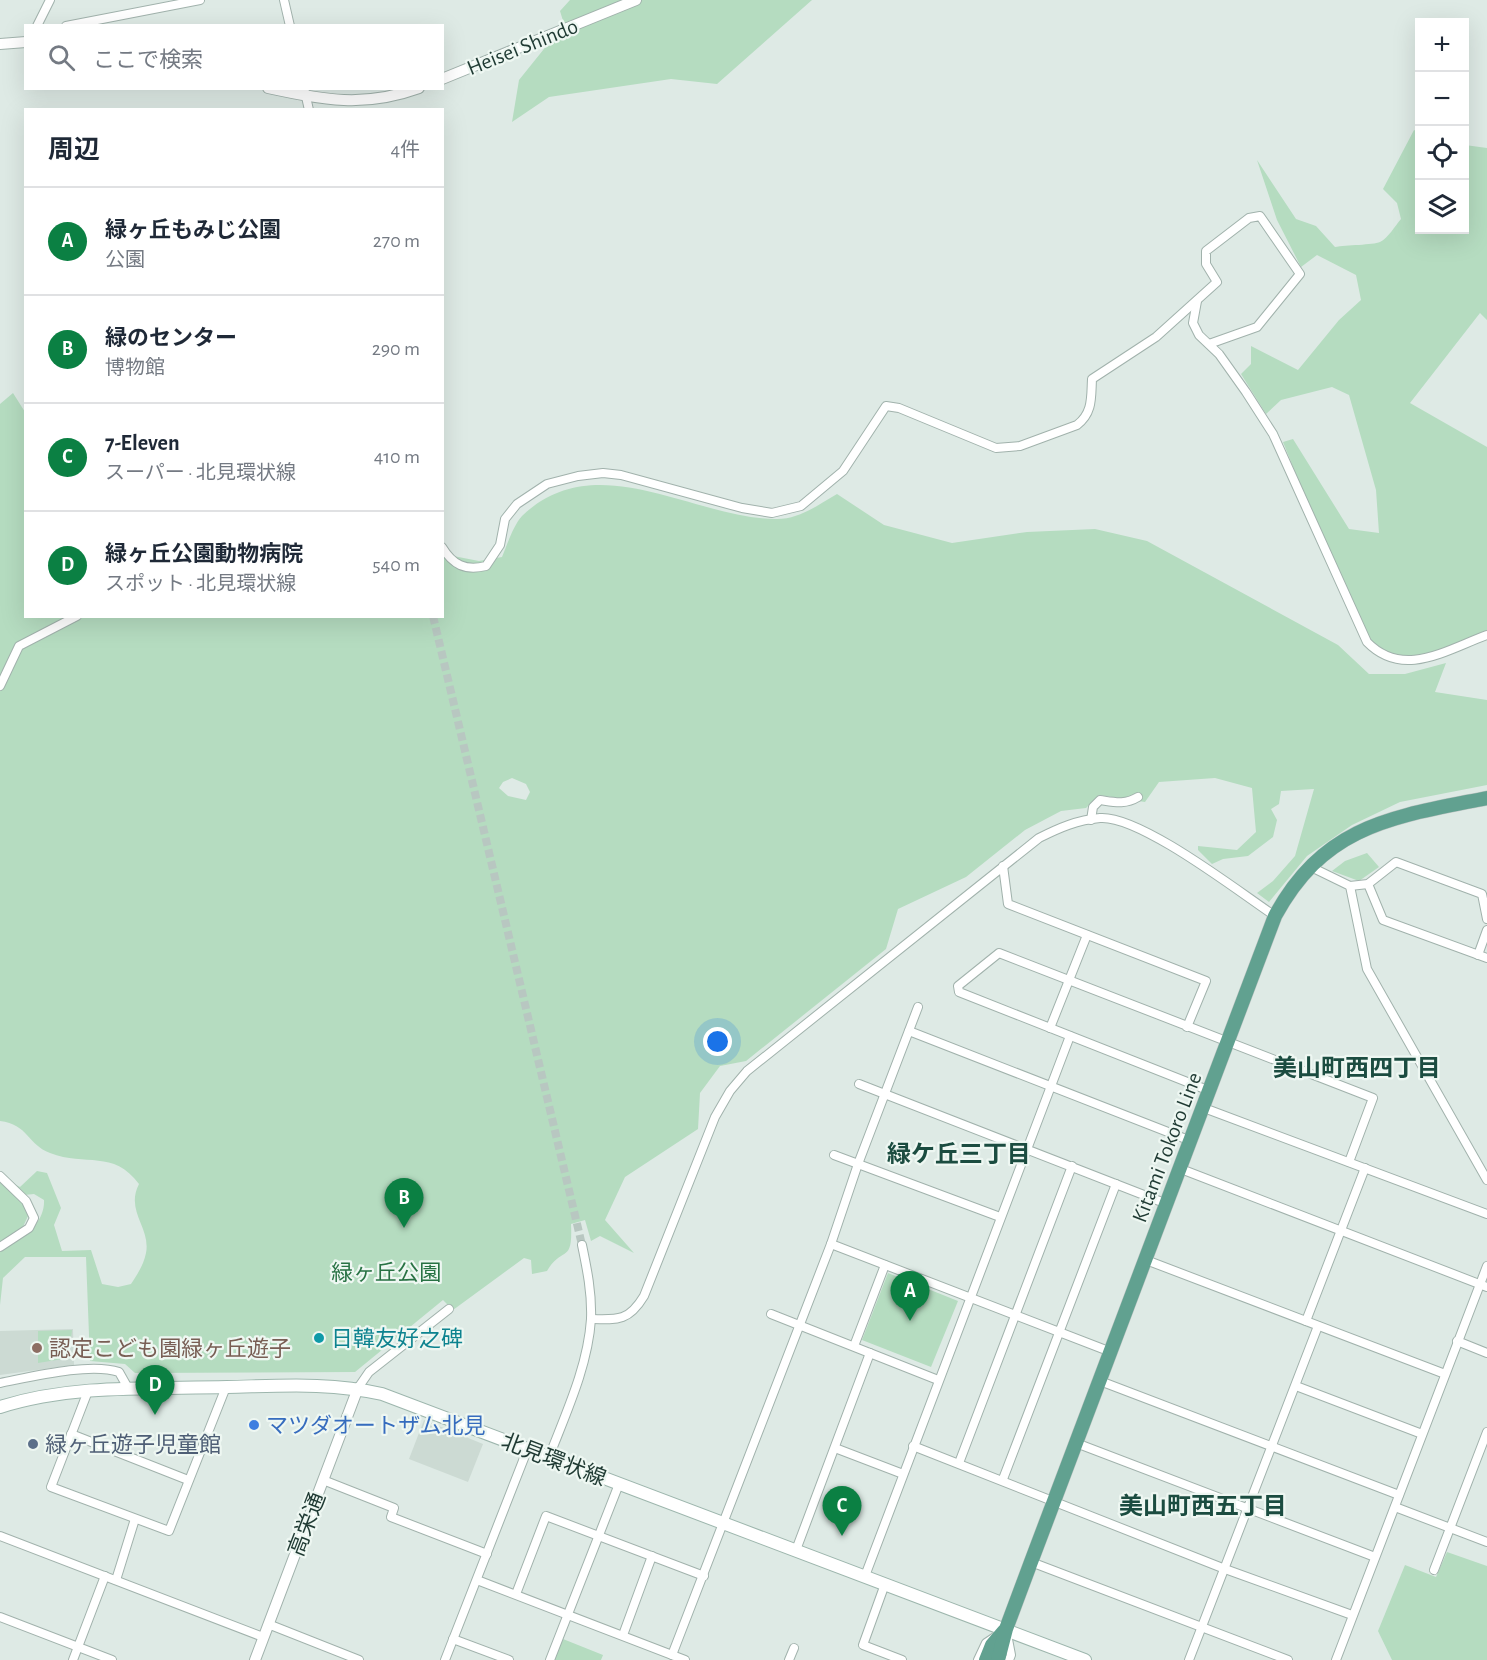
<!DOCTYPE html>
<html lang="ja">
<meta charset="utf-8">
<style>
body{margin:0;font-family:"Alegreya Sans","Noto Sans JP",sans-serif;background:#f6f6f7;color:#1f2937}
.controls{position:absolute;right:18px;top:18px;display:grid;overflow:hidden;border-radius:0px;box-shadow:0 6px 24px #0002}
.controls button{width:54px;height:54px;display:grid;place-items:center;padding:0;border:0;border-bottom:2px solid #e0e1e3;background:#fff;color:#1f2937;font:30px sans-serif}
.you{position:absolute;left:718px;top:1042px;width:21px;height:21px;margin:-15px;border:4px solid #fff;border-radius:50%;background:#1a73e8;box-shadow:0 0 0 9px #1a73e833}
.badge{display:grid;place-items:center;width:39px;height:39px;border-radius:50%;background:#0b8043;color:#fff;font-size:20px;font-weight:700}
.pin{position:absolute;translate:-50% -50px;filter:drop-shadow(0 2px 3px #0008)}
.pin::after{content:'';position:absolute;top:32px;width:21px;height:18px;background:inherit;clip-path:polygon(0 0,100% 0,50% 100%)}
.list{margin:0;padding:0;list-style:none}
h2{display:flex;justify-content:space-between;align-items:center;height:78px;margin:0;padding:0 24px;font-size:26px}
h2 small{font-size:20px;font-weight:400;color:#747a83}
.list li{display:grid;grid-template-columns:39px 1fr auto;gap:18px;align-items:center;box-sizing:border-box;height:108px;padding:0 24px;border-top:2px solid #e0e1e3}
.list b{display:block;font-size:22px;white-space:nowrap}
.list p{margin:0;font-size:20px;white-space:nowrap;color:#747a83}
.list em{font-size:20px;font-style:normal;color:#747a83}
.icon{flex:none;width:33px;height:33px;fill:none;stroke:currentColor;stroke-width:2;stroke-linecap:round;stroke-linejoin:round}
.map{position:relative;flex:none;width:1487px;height:1660px;overflow:hidden}
.search{position:absolute;background:#fff;box-shadow:0 6px 24px #0002;left:24px;top:24px;width:420px;height:66px;display:flex;align-items:center;gap:15px;box-sizing:border-box;padding:0 21px;border-radius:0px;color:#747a83;font-size:22px}
.panel{position:absolute;background:#fff;box-shadow:0 6px 24px #0002;left:24px;top:108px;width:420px;height:510px;border-radius:0px}
.map>svg:first-child{display:block}
.built{fill:#ccdad3}
.green{fill:#b5dcc0;fill-rule:evenodd}
.lines{fill:none;stroke-linecap:round;stroke-linejoin:round}
.minor-tunnel{stroke:#b8c7c1;stroke-width:8;stroke-dasharray:8 4;stroke-linecap:butt}
.minor-casing{stroke:#a1b2ac;stroke-width:10}
.tertiary-casing{stroke:#a1b2ac;stroke-width:12}
.secondary-casing{stroke:#9db6ad;stroke-width:14}
.primary-casing{stroke:#bcc4c2;stroke-width:15}
.minor{stroke:#fff;stroke-width:8}
.tertiary{stroke:#fff;stroke-width:10}
.secondary{stroke:#fff;stroke-width:12}
.primary{stroke:#61a190;stroke-width:14}
.culture-dot{fill:#0f9aa8;stroke:#eef7f2;stroke-width:2}
.education-dot{fill:#8d6e63;stroke:#eef7f2;stroke-width:2}
.shop-dot{fill:#3f7fe0;stroke:#eef7f2;stroke-width:2}
.service-dot{fill:#5c6f8a;stroke:#eef7f2;stroke-width:2}
.labels{text-anchor:middle;stroke-width:4.5;stroke-linejoin:round;paint-order:stroke}
.street-label{font-size:22px;fill:#1f3a33;stroke:#eef7f2}
.park-label{font-size:22px;fill:#287244;stroke:#eef7f2}
.culture-label{font-size:22px;fill:#0d838f;stroke:#eef7f2;text-anchor:start}
.education-label{font-size:22px;fill:#785e54;stroke:#eef7f2;text-anchor:start}
.shop-label{font-size:22px;fill:#366cbe;stroke:#eef7f2;text-anchor:start}
.service-label{font-size:22px;fill:#4e5e75;stroke:#eef7f2;text-anchor:start}
.neighbourhood-label{font-size:24px;font-weight:bold;fill:#1b4c40;stroke:#eef7f2}
</style>
<div class="map">
<svg width="1487" height="1660" viewBox="0 0 1487 1660">
<rect width="100%" height="100%" fill="#deeae5"/>
<!-- built -->
<g class="built">
<path d="M73 1329 74 1365 0 1375V1331Z"/>
<path d="M424 1420 483 1444 468 1482 409 1459Z"/>
</g>
<!-- green -->
<g class="green">
<path d="M570 0H812L717 84 671 79 549 97 512 122 519 80 564 24 560 11Z"/>
<path d="M1414 130 1419 132 1420 230H1464L1465 145 1487 148V320L1480 313 1410 403 1487 447V632C1463 641 1409 667 1386 656 1359 642 1298 478 1283 442L1293 439 1349 529 1379 533 1376 490 1349 395 1332 387 1281 400 1266 414 1241 374 1251 364V346L1298 370 1339 320 1361 300 1356 275 1317 255 1301 267 1277 220 1257 160 1296 219 1316 226 1335 247C1346 245 1373 245 1380 242 1388 238 1395 226 1401 219L1397 203 1383 189Z"/>
<path d="M13 393 25 412 26 616H442L443 554 479 561 502 557C507 545 513 526 522 516 596 445 692 518 775 519 798 520 818 505 837 494L884 525 952 543 1027 532 1095 529 1147 541 1338 645 1369 674H1405L1446 663 1435 692 1487 700V785L1400 802 1352 825 1307 856 1269 902 1257 893 1273 881 1295 856 1314 789 1281 791 1279 804 1271 809 1277 820 1273 837 1248 856 1223 859 1212 864 1198 850V846L1237 850 1256 832 1252 788 1215 778 1159 782 1145 802 1099 795 1086 808 1061 811 1025 830 966 877 898 909 886 949 746 1061 720 1066 700 1093 698 1129 625 1177 605 1220 634 1253 600 1236 591 1241 585 1220 571 1224C573 1265 562 1245 547 1271L532 1274 531 1260 524 1258 453 1310 443 1300 355 1372 135 1373 125 1364 90 1361 86 1257H25L3 1278 0 1305V1177L20 1187 37 1171 47 1173 61 1208 54 1225 62 1251 91 1250 102 1284 118 1287 131 1284C137 1275 144 1264 146 1253 151 1228 125 1211 139 1184 113 1149 86 1167 50 1153 28 1145 28 1124 0 1121V404ZM512 778 526 784 530 792 526 800 508 796 499 788 503 782ZM34 1194 44 1200C45 1218 31 1233 15 1241L10 1236 22 1229 28 1216 24 1204V1195Z"/>
<path d="M1367 853 1379 867 1359 881 1332 871 1345 861Z"/>
<path d="M888 1273 958 1301 931 1367 862 1340Z"/>
<path d="M72 1330 69 1358 38 1363V1331Z"/>
<path d="M1447 1552 1487 1566V1660H1392L1378 1631 1405 1565 1436 1577Z"/>
<path d="M563 1639 603 1655 601 1660H554Z"/>
</g>
<g class="lines">
<!-- minor-tunnel -->
<path class="minor-tunnel" d="M433 616 582 1245"/>
<defs>
<g id="minor">
<path d="M284 0 290 26"/>
<path d="M37 26 50 0"/>
<path d="M66 26 200 0"/>
<path d="M304 88 309 110"/>
<path d="M1197 301 1193 323 1199 335 1219 354 1246 392 1273 434 1367 642C1403 679 1446 650 1487 635"/>
<path d="M442 547C453 565 465 571 486 566L500 545 505 519 517 504 547 484 578 476 603 473 621 475 742 508 772 513 801 506 843 471 886 406 899 408 996 448 1020 446 1077 425C1093 413 1091 397 1092 379L1156 337 1217 282 1206 264V251L1249 218 1260 216 1300 274 1257 327 1209 344"/>
<path d="M0 686 19 646 77 616"/>
<path d="M1091 820 1093 807 1100 800C1114 802 1125 805 1138 797"/>
<path d="M1003 866 1008 904 1206 981 1187 1027"/>
<path d="M1311 867 1350 886 1367 969 1487 1180"/>
<path d="M1368 884 1383 920 1487 958"/>
<path d="M1350 886 1368 884 1396 862 1482 894 1487 919"/>
<path d="M1478 955 1487 930"/>
<path d="M1050 1028 1087 935"/>
<path d="M909 1031 1191 1141"/>
<path d="M859 1084 1167 1204"/>
<path d="M1210 1091 959 992 958 986 999 953 1373 1098 1349 1162"/>
<path d="M1204 1108 1487 1214"/>
<path d="M834 1155 1000 1217"/>
<path d="M1181 1169 1487 1287"/>
<path d="M0 1176 26 1201 34 1218 29 1228 0 1247"/>
<path d="M831 1244 1111 1352"/>
<path d="M1146 1260 1445 1374"/>
<path d="M771 1314 938 1380"/>
<path d="M591 1319C618 1320 629 1321 644 1296L715 1117 730 1091 747 1071 1039 838C1059 828 1077 820 1100 818 1140 815 1239 892 1275 916"/>
<path d="M1306 1321 1365 1168"/>
<path d="M1457 1341 1487 1353"/>
<path d="M854 1346 885 1265"/>
<path d="M1100 1381 1399 1495"/>
<path d="M0 1383C31 1377 90 1362 119 1372L128 1388"/>
<path d="M1296 1386 1422 1434"/>
<path d="M358 1388 369 1372 449 1309"/>
<path d="M88 1391 51 1487 169 1531 226 1387"/>
<path d="M71 1434 188 1480"/>
<path d="M1076 1443 1375 1557"/>
<path d="M913 1446 1225 1569 1352 1615"/>
<path d="M835 1448 903 1474"/>
<path d="M549 1457C566 1413 588 1366 591 1319 592 1293 587 1269 582 1245"/>
<path d="M959 1463 1072 1166"/>
<path d="M1003 1479 1116 1184"/>
<path d="M323 1480 394 1508 391 1517 487 1554"/>
<path d="M1395 1507 1487 1542"/>
<path d="M0 1536 263 1637"/>
<path d="M796 1550 870 1353"/>
<path d="M1031 1562 1288 1660"/>
<path d="M1434 1570 1487 1432"/>
<path d="M865 1576 1070 1036"/>
<path d="M116 1580 135 1519"/>
<path d="M477 1580 685 1660"/>
<path d="M885 1584 863 1645 902 1660"/>
<path d="M516 1594 546 1516 704 1576"/>
<path d="M0 1617 112 1660"/>
<path d="M268 1624 359 1660"/>
<path d="M1007 1634 1011 1655 1009 1660"/>
<path d="M623 1635 652 1556"/>
<path d="M453 1639 509 1660"/>
<path d="M672 1655 831 1244 858 1164 918 1007"/>
<path d="M73 1660 105 1576"/>
<path d="M445 1660 528 1448"/>
<path d="M550 1660 619 1484"/>
<path d="M789 1660 794 1648"/>
<path d="M978 1660 986 1643 995 1637"/>
<path d="M1189 1660 1318 1326"/>
<path d="M1336 1660 1487 1266"/>
</g>
<g id="tertiary">
<path d="M0 44 26 42"/>
<path d="M442 79 636 0"/>
<path d="M268 88C324 100 364 108 419 88"/>
<path d="M255 1660 358 1388"/>
</g>
<path id="secondary" d="M0 1407C73 1384 152 1389 227 1387 279 1386 330 1382 382 1394L1085 1660"/>
<g id="primary">
<path d="M986 1660 992 1645 1004 1631"/>
<path d="M998 1660 1006 1629 1031 1562 1275 916C1325 824 1393 817 1487 798"/>
</g>
</defs>
<!-- minor casing -->
<use href="#minor" class="minor-casing"/>
<!-- tertiary casing -->
<use href="#tertiary" class="tertiary-casing"/>
<!-- secondary casing -->
<use href="#secondary" class="secondary-casing"/>
<!-- primary casing -->
<use href="#primary" class="primary-casing"/>
<!-- minor -->
<use href="#minor" class="minor"/>
<!-- tertiary -->
<use href="#tertiary" class="tertiary"/>
<!-- secondary -->
<use href="#secondary" class="secondary"/>
<!-- primary -->
<use href="#primary" class="primary"/>
</g>
<!-- markers -->
<circle class="culture-dot" cx="319" cy="1338" r="6"/>
<circle class="education-dot" cx="37" cy="1348" r="6"/>
<circle class="shop-dot" cx="254" cy="1425" r="6"/>
<circle class="service-dot" cx="33" cy="1444" r="6"/>
<g class="labels">
<!-- street labels -->
<g class="street-label">
<text transform="translate(522 46) rotate(-22)" y="8">Heisei Shindo</text>
<text transform="translate(1166 1147) rotate(-69)" y="8">Kitami Tokoro Line</text>
<text transform="translate(554 1459) rotate(21)" y="8">北見環状線</text>
<text transform="translate(306 1524) rotate(-69)" y="8">高栄通</text>
</g>
<!-- park labels -->
<g class="park-label">
<text x="386" y="1280">緑ヶ丘公園</text>
</g>
<!-- culture labels -->
<g class="culture-label">
<text x="331" y="1346">日韓友好之碑</text>
</g>
<!-- education labels -->
<g class="education-label">
<text x="49" y="1356">認定こども園緑ヶ丘遊子</text>
</g>
<!-- shop labels -->
<g class="shop-label">
<text x="266" y="1433">マツダオートザム北見</text>
</g>
<!-- service labels -->
<g class="service-label">
<text x="45" y="1452">緑ヶ丘遊子児童館</text>
</g>
<!-- neighbourhood labels -->
<g class="neighbourhood-label">
<text x="1357" y="1076">美山町西四丁目</text>
<text x="959" y="1162">緑ケ丘三丁目</text>
<text x="1203" y="1514">美山町西五丁目</text>
</g>
</g>
</svg>
<div class="controls">
<button>+</button>
<button>−</button>
<button><svg class="icon" aria-label="locate" viewBox="0 0 24 24"><circle cx="12" cy="12" r="6"/><path d="M12 2v4M12 18v4M2 12h4M18 12h4"/></svg></button>
<button><svg class="icon" aria-label="layers" viewBox="0 0 24 24"><path d="M12 4l9 5-9 5-9-5zM3 14l9 5 9-5"/></svg></button>
</div>
<div class="you"></div>
<div class="pin badge" style="left:910px;top:1321px">A</div>
<div class="pin badge" style="left:404px;top:1228px">B</div>
<div class="pin badge" style="left:842px;top:1536px">C</div>
<div class="pin badge" style="left:155px;top:1415px">D</div>
<div class="search"><svg class="icon" aria-label="search" viewBox="0 0 24 24"><circle cx="10" cy="10" r="6"/><path d="M15 15l6 6"/></svg>ここで検索</div>
<section class="panel">
<h2>周辺<small>4件</small></h2>
<ul class="list">
<li><span class="badge">A</span><div><b>緑ヶ丘もみじ公園</b><p>公園</p></div><em>270 m</em></li>
<li><span class="badge">B</span><div><b>緑のセンター</b><p>博物館</p></div><em>290 m</em></li>
<li><span class="badge">C</span><div><b>7-Eleven</b><p>スーパー · 北見環状線</p></div><em>410 m</em></li>
<li><span class="badge">D</span><div><b>緑ヶ丘公園動物病院</b><p>スポット · 北見環状線</p></div><em>540 m</em></li>
</ul>
</section>
</div>
